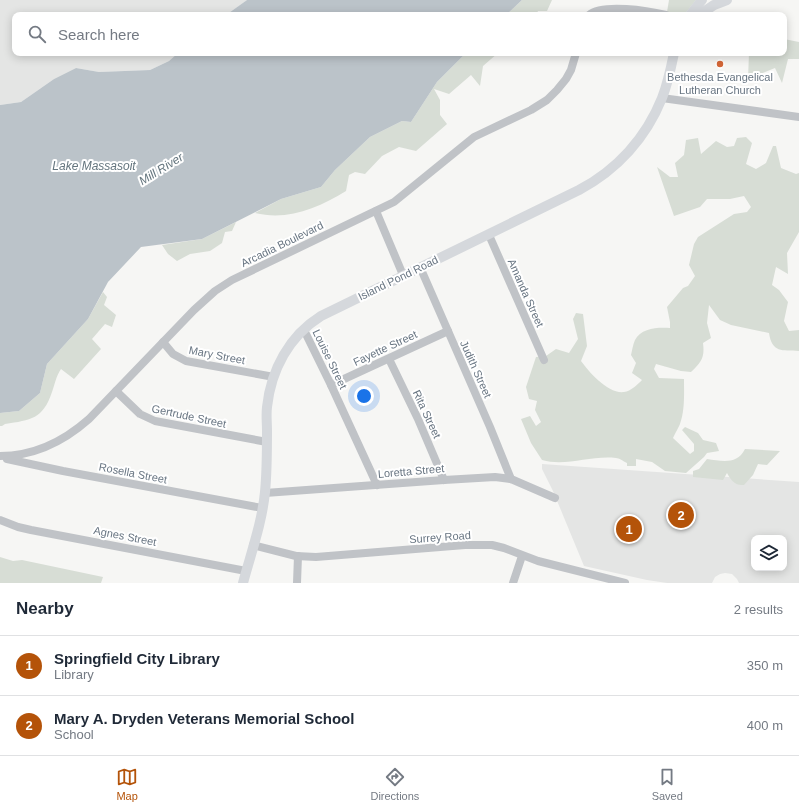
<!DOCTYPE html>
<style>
body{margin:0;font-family:Helvetica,sans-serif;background:#f6f6f7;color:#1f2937}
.controls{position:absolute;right:12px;bottom:12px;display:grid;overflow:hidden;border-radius:8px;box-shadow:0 2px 10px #0003}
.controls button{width:36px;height:36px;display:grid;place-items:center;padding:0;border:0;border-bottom:1px solid #e0e1e3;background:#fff;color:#1f2937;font:20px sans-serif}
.you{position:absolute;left:364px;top:396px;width:14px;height:14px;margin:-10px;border:3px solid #fff;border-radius:50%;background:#1a73e8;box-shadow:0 0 0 6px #1a73e833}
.badge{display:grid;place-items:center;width:26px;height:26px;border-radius:50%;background:#b45309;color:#fff;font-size:13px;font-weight:700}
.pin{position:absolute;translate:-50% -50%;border:2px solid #fff;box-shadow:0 1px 4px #0006}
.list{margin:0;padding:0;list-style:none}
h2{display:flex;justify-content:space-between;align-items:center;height:52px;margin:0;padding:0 16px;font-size:17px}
h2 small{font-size:13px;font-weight:400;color:#747a83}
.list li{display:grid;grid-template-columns:26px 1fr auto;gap:12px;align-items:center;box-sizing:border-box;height:60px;padding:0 16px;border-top:1px solid #e0e1e3}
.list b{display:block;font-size:15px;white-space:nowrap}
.list p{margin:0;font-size:13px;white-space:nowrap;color:#747a83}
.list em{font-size:13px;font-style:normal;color:#747a83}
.icon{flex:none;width:22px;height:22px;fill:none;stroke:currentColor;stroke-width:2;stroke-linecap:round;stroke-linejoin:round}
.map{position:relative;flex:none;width:799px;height:583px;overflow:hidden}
.search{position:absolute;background:#fff;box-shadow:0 2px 10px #0003;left:12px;right:12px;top:12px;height:44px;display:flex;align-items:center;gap:10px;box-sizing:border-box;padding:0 14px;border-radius:8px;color:#747a83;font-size:15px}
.sheet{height:172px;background:#fff}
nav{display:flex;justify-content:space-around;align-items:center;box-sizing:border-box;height:56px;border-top:1px solid #e0e1e3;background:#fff;font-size:11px;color:#747a83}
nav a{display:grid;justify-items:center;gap:2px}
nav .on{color:#b45309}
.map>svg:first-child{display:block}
.built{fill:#e4e5e4;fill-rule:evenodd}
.green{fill:#d7ddd5}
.water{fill:#bbc3c9}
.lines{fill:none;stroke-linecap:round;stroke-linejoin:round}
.minor{stroke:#c0c3c7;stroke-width:8}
.major{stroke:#d5d8dc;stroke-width:10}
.poi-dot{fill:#d36637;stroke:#fff;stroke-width:1.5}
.labels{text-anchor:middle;stroke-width:4;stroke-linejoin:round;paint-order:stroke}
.poi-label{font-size:11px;fill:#687582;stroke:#fff}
.street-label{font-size:11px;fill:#687582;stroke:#fff}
.water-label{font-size:12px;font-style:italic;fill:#64757e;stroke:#fff}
</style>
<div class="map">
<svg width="799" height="583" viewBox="0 0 799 583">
<rect width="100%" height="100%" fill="#f6f6f4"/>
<!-- built -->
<g class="built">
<path d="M0 0H247L226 15H15V53H178L169 61 150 70 99 72 76 68 54 79 21 102 0 105Z"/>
<path d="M542 464 799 482V583H739L737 579 732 574 725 573 720 574 715 577 712 583H667L647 580 584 566 553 491 542 469ZM754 538H784V568H754Z"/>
</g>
<!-- green -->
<g class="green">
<path d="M522 0H552L547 11H538L536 15H506Z"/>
<path d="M669 0H696L684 15H675L667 12Z"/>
<path d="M784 39 799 42V59H788L782 83 775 68 748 79 749 53H784Z"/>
<path d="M466 53H498L483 66 480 86 471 75 449 94 434 89 440 100V115L447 124 416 151 399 147 382 156 365 174 355 172 349 175 346 191C318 208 288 221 255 213L281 199 321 187 335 170 370 137 402 121 411 122 437 82Z"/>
<path d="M746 137 752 143 746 164 756 169 766 163 773 146H776L781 168 796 174 799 173V232L787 253 788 274 776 267 772 285 779 290 788 302 784 321 789 331 799 330V351C782 350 772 353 769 333L731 325 720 320 709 305 707 323 711 338 703 343C705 358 701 362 691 372L681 371 656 364 654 369 659 378 684 379C684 393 685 410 680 424 678 429 675 433 673 438L690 454 694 451V444L682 430 685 427 698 433 703 440 716 443 719 451 707 453 704 457 686 473 665 471 652 462 636 459V466H627V463C623 461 619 458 616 458 591 455 566 467 542 460L531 443 521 419 530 416 536 426 541 422 535 410 537 401 529 399 526 387 536 357 546 356 556 349 569 353 578 339 573 319 576 313 583 314 587 346 581 361C589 372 608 394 624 392 631 391 637 385 642 380L632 373 636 363 631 355C632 351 633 344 635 340 641 328 658 327 670 328V322L667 307 683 288 688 286 695 276 689 265 694 244 698 237 734 214 747 212 751 207 744 196 730 199H707L700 207 674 216 657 167 670 177H678L675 163 684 155 686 140 698 138 701 154 716 141 727 147 734 146 737 138Z"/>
<path d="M236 222 232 231 225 232 222 243 210 251 190 254 177 261 168 254 162 245 202 239Z"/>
<path d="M103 292 107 297 104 305 116 315 112 327 105 324 92 339 101 349 74 379 61 369C56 376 55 384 52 392 43 419 31 420 5 424L2 426H0V413L19 411 40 393 47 364 88 319Z"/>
<path d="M745 449 780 451 767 465 758 464 753 475 744 485C735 486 731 480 727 473L723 480 693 477V471L699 469 707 459C722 461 737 465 745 449Z"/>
<path d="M0 557 13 561 22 560 103 577 101 583H0Z"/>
</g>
<!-- water -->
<g class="water">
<path d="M247 0H522L506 15H226Z"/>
<path d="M178 53H466L437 82 411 122 402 121 370 137 335 170 321 187 281 199 202 239 141 247 108 282 88 319 47 364 40 393 19 411 0 413V105L21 102 54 79 76 68 99 72 150 70 169 61Z"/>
</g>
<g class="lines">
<!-- minor -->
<g class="minor">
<path d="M589 15C603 3 649 11 666 15"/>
<path d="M662 98 799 117"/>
<path d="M376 211 403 275"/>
<path d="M489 235 544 360"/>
<path d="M420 267 490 427 511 479"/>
<path d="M304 330 331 385 377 485"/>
<path d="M163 342 173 354 186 361 274 377"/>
<path d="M389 359 418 419 444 480"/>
<path d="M331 385 448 331"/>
<path d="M116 391 140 414 155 421 267 442"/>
<path d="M0 456C35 456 63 442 89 419L194 310 215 291 232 280 394 202 474 137 531 110 547 100 557 90 566 79 571 70 576 53"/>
<path d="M7 459 63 471 262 508"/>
<path d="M265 493 444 480 495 477 511 479 555 498"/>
<path d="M0 520 18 527 31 530 246 571"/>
<path d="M253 545 296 556 316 557 465 545H492L504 548 538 561 625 583"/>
<path d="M297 583 298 556"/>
<path d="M513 583 522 556"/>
</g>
<!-- major -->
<g class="major">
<path d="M690 15 702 0"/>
<path d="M699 15 714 5 727 0"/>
<path d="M243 583C251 553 262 523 265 492 267 472 267 451 267 431 267 423 266 415 267 407 271 370 289 336 321 316L579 190C617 170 646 138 662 98 668 83 671 68 674 53"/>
</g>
</g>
<!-- markers -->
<circle class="poi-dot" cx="720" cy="64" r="4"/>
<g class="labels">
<!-- poi labels -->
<g class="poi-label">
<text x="720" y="81">Bethesda Evangelical<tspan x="720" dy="13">Lutheran Church</tspan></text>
</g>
<!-- street labels -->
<g class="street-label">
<text transform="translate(282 244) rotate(-26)" y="4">Arcadia Boulevard</text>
<text transform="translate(398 278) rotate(-26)" y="4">Island Pond Road</text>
<text transform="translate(526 293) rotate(66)" y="4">Amanda Street</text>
<text transform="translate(385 348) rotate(-25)" y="4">Fayette Street</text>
<text transform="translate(217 355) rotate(11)" y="4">Mary Street</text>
<text transform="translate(330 359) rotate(64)" y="4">Louise Street</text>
<text transform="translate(476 369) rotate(66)" y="4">Judith Street</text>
<text transform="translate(427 414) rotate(65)" y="4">Rita Street</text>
<text transform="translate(189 416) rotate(12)" y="4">Gertrude Street</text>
<text transform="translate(411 471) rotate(-5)" y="4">Loretta Street</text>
<text transform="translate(133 473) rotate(11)" y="4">Rosella Street</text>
<text transform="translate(125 536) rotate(11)" y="4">Agnes Street</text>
<text transform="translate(440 537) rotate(-4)" y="4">Surrey Road</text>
</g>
<!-- water labels -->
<g class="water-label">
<text x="94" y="170">Lake Massasoit</text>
<text transform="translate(161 169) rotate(-32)" y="4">Mill River</text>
</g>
</g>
</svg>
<div class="controls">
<button><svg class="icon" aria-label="layers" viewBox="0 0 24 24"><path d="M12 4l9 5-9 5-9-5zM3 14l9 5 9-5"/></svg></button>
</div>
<div class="you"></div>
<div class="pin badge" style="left:629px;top:529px">1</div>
<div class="pin badge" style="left:681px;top:515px">2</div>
<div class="search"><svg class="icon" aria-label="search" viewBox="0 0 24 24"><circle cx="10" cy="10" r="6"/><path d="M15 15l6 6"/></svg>Search here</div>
</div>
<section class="sheet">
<h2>Nearby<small>2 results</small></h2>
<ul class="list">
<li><span class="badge">1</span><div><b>Springfield City Library</b><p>Library</p></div><em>350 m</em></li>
<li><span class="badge">2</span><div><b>Mary A. Dryden Veterans Memorial School</b><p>School</p></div><em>400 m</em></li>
</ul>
</section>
<nav>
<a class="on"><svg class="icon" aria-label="map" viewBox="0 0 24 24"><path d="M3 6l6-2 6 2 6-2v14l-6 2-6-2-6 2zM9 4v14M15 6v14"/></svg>Map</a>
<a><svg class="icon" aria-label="directions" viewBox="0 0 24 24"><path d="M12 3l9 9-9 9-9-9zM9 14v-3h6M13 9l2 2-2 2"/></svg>Directions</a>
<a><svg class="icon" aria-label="saved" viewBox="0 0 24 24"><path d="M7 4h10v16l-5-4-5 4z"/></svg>Saved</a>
</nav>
